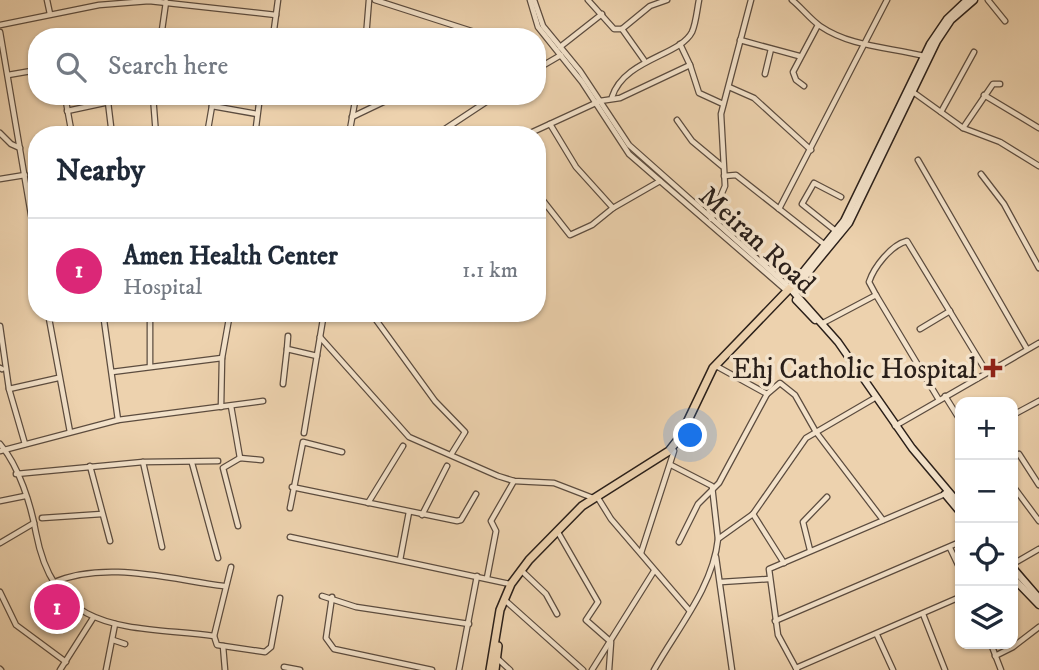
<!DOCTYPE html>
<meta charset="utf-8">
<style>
body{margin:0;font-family:"IM FELL DW Pica",serif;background:#f2f2f3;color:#1f2937}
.controls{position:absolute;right:21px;bottom:21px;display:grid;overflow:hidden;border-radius:14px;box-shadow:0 2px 5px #0004}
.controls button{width:63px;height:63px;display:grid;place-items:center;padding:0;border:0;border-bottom:2px solid #e0e1e3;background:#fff;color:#1f2937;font:35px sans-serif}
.you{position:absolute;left:691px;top:436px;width:24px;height:24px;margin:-18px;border:5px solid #fff;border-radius:50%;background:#1a73e8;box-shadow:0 0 0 10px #1a73e833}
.badge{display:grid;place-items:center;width:46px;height:46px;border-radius:50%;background:#db2777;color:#fff;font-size:23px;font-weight:700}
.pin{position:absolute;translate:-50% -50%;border:4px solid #fff;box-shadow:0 2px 7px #0006}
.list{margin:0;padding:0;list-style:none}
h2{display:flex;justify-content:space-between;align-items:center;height:91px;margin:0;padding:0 28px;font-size:30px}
h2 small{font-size:23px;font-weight:400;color:#747a83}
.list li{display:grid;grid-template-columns:46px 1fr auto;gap:21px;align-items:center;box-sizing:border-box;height:105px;padding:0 28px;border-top:2px solid #e0e1e3}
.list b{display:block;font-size:26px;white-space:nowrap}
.list p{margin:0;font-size:23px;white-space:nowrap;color:#747a83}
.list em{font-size:23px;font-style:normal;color:#747a83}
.icon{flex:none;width:38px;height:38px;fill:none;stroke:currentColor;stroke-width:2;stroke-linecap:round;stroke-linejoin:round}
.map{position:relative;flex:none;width:1039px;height:670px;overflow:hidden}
.search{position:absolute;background:#fff;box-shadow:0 2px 5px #0004;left:28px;top:28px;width:518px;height:77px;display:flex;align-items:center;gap:18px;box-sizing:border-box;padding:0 24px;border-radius:28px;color:#747a83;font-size:26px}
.panel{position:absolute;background:#fff;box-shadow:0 2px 5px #0004;left:28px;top:126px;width:518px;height:196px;border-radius:28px}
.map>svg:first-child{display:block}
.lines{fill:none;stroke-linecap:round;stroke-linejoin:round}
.street-casing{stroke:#5c4c3f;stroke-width:7}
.secondary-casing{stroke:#2b201a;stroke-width:9}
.primary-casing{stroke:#2b201a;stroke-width:10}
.street{stroke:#f3e2ca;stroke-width:4.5}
.secondary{stroke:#f3e2ca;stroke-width:6}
.primary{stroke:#edd2ae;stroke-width:7}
.poi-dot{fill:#8f2418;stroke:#f3e2ca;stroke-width:2.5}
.labels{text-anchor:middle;stroke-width:7;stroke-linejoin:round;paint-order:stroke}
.street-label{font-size:28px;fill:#2b201a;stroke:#f3e2ca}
.poi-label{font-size:28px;fill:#2b201a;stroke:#f3e2ca;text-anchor:end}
</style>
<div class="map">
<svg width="1039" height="670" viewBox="0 0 1039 670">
<rect width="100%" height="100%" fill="#edd2ae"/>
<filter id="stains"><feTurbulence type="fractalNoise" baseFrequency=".00286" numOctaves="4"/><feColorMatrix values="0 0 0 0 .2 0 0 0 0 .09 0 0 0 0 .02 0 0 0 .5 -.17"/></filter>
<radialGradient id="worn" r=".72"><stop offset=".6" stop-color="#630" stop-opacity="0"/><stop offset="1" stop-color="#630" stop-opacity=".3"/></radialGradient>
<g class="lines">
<defs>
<g id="street">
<path d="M47 0 50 14"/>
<path d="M375 0 490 37"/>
<path d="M530 0 538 27 582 82 629 154 787 291"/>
<path d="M534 0 543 26 580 71 629 145 790 288"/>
<path d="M588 0 614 29H622L644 60"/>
<path d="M792 0C802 8 810 19 820 26 851 47 888 47 924 56"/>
<path d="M988 0 1005 21"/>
<path d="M0 25 99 5 149 1 276 15"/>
<path d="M622 29 650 6 667 0"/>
<path d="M0 32 37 250"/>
<path d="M161 37 166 2"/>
<path d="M273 37 278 0"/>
<path d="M366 37 369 0"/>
<path d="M740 40 799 56"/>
<path d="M680 44 690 65"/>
<path d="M560 47 602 14"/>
<path d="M537 69 561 55"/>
<path d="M765 74 771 49"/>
<path d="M8 75 37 70"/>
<path d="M804 86 796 80 793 72 818 25"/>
<path d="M729 87 754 98 811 150"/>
<path d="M913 92 963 128 1000 142 1039 166"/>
<path d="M984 95 1039 128"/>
<path d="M65 96 72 135"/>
<path d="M153 96 156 135"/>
<path d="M213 96 212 106 257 114"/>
<path d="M612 97C624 59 680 56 692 32 696 23 697 10 699 0"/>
<path d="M108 102 112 135"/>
<path d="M67 111 137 96"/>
<path d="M941 112 974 52"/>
<path d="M352 117 396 96"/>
<path d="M677 120 692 141 722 166"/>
<path d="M550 124 576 167 613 208"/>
<path d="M963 128 993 84H1000"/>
<path d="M0 133 11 144 20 148"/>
<path d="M207 135 212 106"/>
<path d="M255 135 260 96"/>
<path d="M349 135 356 96"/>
<path d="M436 135 495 96"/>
<path d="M526 135 600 101 620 98 690 65 699 93 723 104"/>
<path d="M918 160 1027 349"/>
<path d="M981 174 1004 204 1039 268"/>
<path d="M724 176 736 175 825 245"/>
<path d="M0 179 25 175"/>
<path d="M537 193 570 235 592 225 613 208 660 181"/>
<path d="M779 209 887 0"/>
<path d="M711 219 725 186 721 114 751 0"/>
<path d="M837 232 802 204 814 183 841 197"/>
<path d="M876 295 869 282C874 267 891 245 907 241L986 371"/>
<path d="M48 313 70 432"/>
<path d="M103 313 118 420"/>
<path d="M371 313 435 401 465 432 452 453"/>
<path d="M823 323 876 295 939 400"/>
<path d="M0 326 9 389 25 444"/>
<path d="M920 329 950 311"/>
<path d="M288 336 287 349 317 356"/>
<path d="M320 337 409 437 498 476 514 481 554 483 593 498"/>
<path d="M150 365V313"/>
<path d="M718 367 767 394"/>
<path d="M0 368 2 369"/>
<path d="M112 372 222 358"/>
<path d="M283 384 287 349"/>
<path d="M9 389 58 378"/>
<path d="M945 396 960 420"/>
<path d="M231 406 240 458"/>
<path d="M221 407 222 358 230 313"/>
<path d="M1013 415 1039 401"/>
<path d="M895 426 1039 343"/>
<path d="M304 433 324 313"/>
<path d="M0 444C19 466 31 505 36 533 56 637 129 625 214 636L217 645 265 652 271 647 280 598"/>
<path d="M0 451 118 420 263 401"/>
<path d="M1019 454 1039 485"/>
<path d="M143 462 162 547"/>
<path d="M192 463 218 558"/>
<path d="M671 465 712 486 718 539"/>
<path d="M90 466 110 541"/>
<path d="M16 474 143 462 218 461"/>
<path d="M1013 486 1039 521"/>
<path d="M292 487 457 521 461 520 476 494"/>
<path d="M598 498 611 519 689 610"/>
<path d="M0 501 25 496"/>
<path d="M368 503 403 446"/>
<path d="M290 508 303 442 342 452"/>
<path d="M753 514 784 563"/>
<path d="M422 515 447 466"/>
<path d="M42 518 102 514"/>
<path d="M238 526 223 468 240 458 261 460"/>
<path d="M559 534 598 602 586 620 611 642 609 670"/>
<path d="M290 537 510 584"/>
<path d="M679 542 698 504 719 483 767 394 780 383 795 395 816 432 883 520"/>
<path d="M0 543 34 523"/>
<path d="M950 548 960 569"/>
<path d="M810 550 803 522 827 497"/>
<path d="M641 553 674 451"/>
<path d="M716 557 732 670"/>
<path d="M400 560 409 512"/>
<path d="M1013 564 1039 549"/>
<path d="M524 573 546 594 557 614"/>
<path d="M487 578 496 531 491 521 514 481"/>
<path d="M721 582 769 579"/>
<path d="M52 583C105 560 168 579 224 586"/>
<path d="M0 592 16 625 66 662"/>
<path d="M322 596 356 607 469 624"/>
<path d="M332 597 326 638 334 649 432 670"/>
<path d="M507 602 583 670"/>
<path d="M923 614 945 670"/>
<path d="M775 621 960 542"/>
<path d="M877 635 893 670"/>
<path d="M214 636 231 567"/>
<path d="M113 640 125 644"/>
<path d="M991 644 1001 670"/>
<path d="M223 646 225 670"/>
<path d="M995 656 1013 647 1039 627"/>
<path d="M498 659 510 670"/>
<path d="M284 667 300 670"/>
<path d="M796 668 960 597"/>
<path d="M0 669 1 670"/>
<path d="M60 670 93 618"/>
<path d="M106 670 115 624"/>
<path d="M459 670 477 576"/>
<path d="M592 670 654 571"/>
<path d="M654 670C677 629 713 587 718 539L753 514 806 438 873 399"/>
<path d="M797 670 778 635 769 569 945 494"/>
</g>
<g id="secondary">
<path d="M793 291 849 223 937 41 951 20 974 0"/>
<path d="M796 300 815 320"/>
<path d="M945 494 960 512"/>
<path d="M960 505 912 448 838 342 790 288 844 221 930 44 947 19 967 0"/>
<path d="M1013 568 1039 598"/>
<path d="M1013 578 1039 605"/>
</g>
<g id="primary">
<path d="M490 670 500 610 511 584 529 560 582 506 669 451 680 437 713 368 790 288"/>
<path d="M495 670 498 646"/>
</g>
</defs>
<!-- street casing -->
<use href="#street" class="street-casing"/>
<!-- secondary casing -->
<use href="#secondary" class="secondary-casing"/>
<!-- primary casing -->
<use href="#primary" class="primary-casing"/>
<!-- street -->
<use href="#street" class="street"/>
<!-- secondary -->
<use href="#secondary" class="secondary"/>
<!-- primary -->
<use href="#primary" class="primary"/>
</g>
<!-- markers -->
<path class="poi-dot" d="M989.5 357.5h7v7h7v7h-7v7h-7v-7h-7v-7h7z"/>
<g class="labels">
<!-- street labels -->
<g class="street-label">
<text transform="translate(758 239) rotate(42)" y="10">Meiran Road</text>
</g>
<!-- poi labels -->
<g class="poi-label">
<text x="977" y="378">Ehj Catholic Hospital</text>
</g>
</g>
<rect width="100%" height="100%" filter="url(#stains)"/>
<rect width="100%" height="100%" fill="url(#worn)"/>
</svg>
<div class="controls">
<button>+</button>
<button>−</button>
<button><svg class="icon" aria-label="locate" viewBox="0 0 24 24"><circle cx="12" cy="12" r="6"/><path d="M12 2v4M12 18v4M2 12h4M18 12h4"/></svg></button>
<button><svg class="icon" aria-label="layers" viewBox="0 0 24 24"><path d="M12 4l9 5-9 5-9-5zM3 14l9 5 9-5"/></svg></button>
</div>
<div class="you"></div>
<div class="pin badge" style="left:57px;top:607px">1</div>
<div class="search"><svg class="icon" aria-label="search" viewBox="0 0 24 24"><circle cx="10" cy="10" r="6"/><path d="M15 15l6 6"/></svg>Search here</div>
<section class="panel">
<h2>Nearby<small></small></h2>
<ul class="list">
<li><span class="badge">1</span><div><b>Amen Health Center</b><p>Hospital</p></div><em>1.1 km</em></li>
</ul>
</section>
</div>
